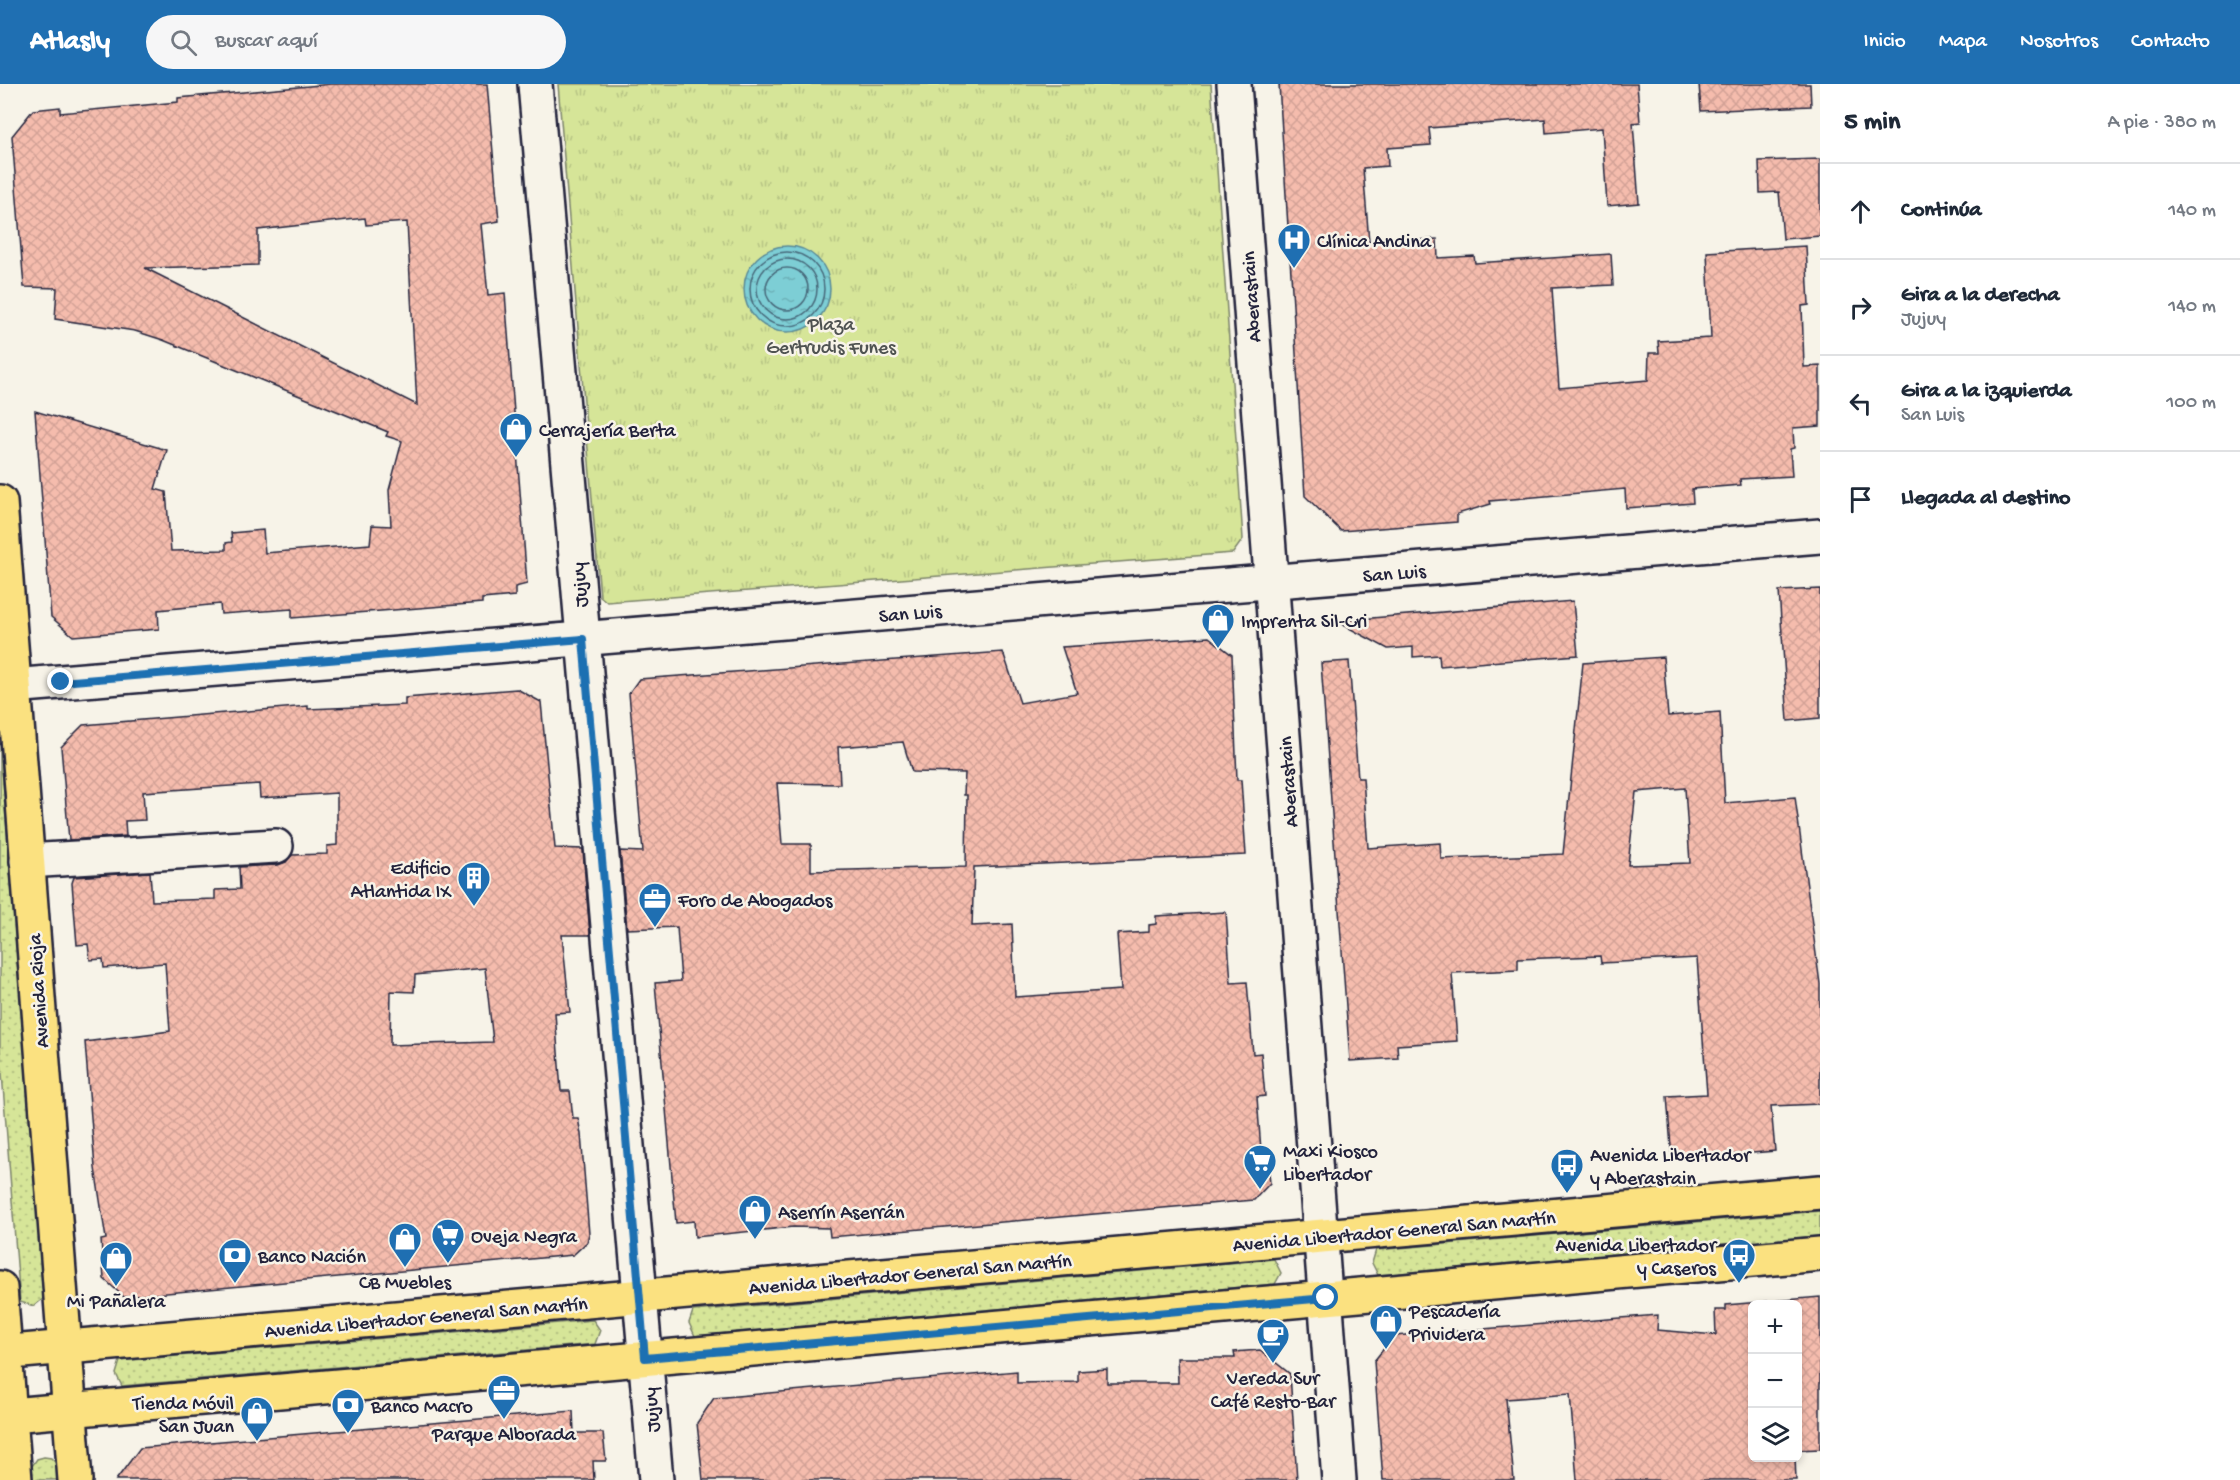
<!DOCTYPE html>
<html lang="es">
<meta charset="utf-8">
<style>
body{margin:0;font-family:"Gochi Hand",sans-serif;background:#f6f6f7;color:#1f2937}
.controls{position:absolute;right:18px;bottom:18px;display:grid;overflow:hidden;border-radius:9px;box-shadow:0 3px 9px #0003}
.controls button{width:54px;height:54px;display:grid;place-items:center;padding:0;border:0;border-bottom:2px solid #e0e1e3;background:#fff;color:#1f2937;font:30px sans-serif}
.stop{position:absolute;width:18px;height:18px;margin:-14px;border:4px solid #1f6fb2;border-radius:50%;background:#fff}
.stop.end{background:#1f6fb2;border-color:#fff;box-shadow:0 2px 6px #0008}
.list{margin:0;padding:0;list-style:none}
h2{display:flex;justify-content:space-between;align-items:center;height:78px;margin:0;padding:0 24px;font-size:26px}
h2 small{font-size:20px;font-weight:400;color:#747a83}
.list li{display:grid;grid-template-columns:39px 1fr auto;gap:18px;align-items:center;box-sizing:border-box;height:96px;padding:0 24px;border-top:2px solid #e0e1e3}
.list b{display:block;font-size:22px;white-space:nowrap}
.list p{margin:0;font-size:20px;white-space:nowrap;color:#747a83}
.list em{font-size:20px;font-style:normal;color:#747a83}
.icon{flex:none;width:33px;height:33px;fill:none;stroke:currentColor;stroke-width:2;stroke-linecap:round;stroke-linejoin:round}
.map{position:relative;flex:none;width:1820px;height:1396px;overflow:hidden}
header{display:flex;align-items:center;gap:36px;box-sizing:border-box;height:84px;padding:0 30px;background:#1f6fb2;color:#fff}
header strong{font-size:28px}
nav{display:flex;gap:33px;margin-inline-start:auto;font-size:21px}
.search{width:420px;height:54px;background:#f6f6f7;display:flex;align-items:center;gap:15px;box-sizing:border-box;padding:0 21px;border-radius:33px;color:#747a83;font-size:22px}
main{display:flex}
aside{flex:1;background:#fff}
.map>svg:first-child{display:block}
.grass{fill:url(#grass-dots);stroke:#7c846a;stroke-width:1.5}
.park{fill:url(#park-tufts);stroke:#7c846a;stroke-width:1.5}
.water{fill:url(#water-ripples);stroke:#598997;stroke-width:1.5}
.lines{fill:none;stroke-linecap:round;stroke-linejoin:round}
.shore{stroke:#466779;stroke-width:1.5}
.building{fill:url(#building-cross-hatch);stroke:#22223b;stroke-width:1.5;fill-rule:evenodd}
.minor-casing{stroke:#22223b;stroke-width:38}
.major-casing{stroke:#22223b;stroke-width:38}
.minor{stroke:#f7f3e8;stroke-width:33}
.major{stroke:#fbe180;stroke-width:33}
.route{stroke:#1f6fb2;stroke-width:8}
.labels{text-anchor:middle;stroke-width:5;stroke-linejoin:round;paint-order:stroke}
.poi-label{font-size:20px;fill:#22223b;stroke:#f7f3e8;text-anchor:start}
.street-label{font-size:20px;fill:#22223b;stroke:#f7f3e8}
.park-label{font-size:20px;fill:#4f5352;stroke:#f7f3e8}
</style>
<header>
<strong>Atlasly</strong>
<div class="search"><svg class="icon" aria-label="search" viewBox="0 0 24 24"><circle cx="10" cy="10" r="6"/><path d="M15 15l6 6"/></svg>Buscar aquí</div>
<nav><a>Inicio</a><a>Mapa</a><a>Nosotros</a><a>Contacto</a></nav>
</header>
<main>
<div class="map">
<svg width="1820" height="1396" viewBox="0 0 1820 1396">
<defs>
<pattern id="grass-dots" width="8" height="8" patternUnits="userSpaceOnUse" patternTransform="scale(1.5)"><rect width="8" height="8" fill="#d6e598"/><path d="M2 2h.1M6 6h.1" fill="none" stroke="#b7c484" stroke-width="1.8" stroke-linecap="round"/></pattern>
<pattern id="park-tufts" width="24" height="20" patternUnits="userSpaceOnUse" patternTransform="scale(1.5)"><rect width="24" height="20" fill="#d6e598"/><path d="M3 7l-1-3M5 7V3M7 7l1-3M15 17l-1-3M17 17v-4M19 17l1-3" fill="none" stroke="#b7c484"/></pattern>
<pattern id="water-ripples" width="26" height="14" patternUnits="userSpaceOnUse" patternTransform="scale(1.5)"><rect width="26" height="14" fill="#7dced5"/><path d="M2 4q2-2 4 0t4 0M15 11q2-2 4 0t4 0" fill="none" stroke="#6cb1b8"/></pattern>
<pattern id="building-cross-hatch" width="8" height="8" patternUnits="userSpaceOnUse" patternTransform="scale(1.5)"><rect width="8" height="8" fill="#f5bcad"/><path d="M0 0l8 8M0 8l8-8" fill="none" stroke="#d2a196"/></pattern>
</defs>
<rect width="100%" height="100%" fill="#f7f3e8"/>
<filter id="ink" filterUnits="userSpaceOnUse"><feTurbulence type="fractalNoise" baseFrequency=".0167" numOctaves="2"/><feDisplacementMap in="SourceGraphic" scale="12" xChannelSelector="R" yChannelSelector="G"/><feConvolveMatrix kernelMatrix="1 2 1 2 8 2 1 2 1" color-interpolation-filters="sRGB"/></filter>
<g filter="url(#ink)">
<!-- grass -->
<g class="grass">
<path d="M0 659 44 1214 34 1222 20 1218 0 964Z"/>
<path d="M1820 1127V1152L1378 1191 1372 1179 1376 1166Z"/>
<path d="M1274 1175 1281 1189 1275 1200 695 1252 689 1239 693 1227Z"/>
<path d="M593 1236 600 1246 595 1260 122 1302 116 1290 120 1277Z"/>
<path d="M44 1373 51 1374 57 1380 58 1396H33L32 1382 37 1375Z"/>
</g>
<!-- park -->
<path class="park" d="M558 0H1211L1243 455 1233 469 607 518 600 512Z"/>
<!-- water -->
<circle class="water" cx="787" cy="205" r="43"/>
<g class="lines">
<!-- shore -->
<g class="shore">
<circle cx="787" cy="205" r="37"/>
<circle cx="787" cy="205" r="30"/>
<circle cx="787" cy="205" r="21"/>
</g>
</g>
<!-- building -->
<g class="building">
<path d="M331 0H487L499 137 481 140 488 211 505 209 527 500 515 503V512L482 515V519L292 534V525L221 530 220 520 158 526 159 545 73 552 51 533 35 327 167 366 155 405 166 408 171 467 226 466V459L232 458 231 449 263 446 265 469 370 460 372 441 391 442 389 406 402 357 386 352 388 348 163 256 135 247 55 235 57 204 24 203 12 52 33 26 60 23V29L178 18V14ZM365 134 366 141 407 138 417 321 145 184 258 181V146Z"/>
<path d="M1279 0H1637L1640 38 1633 39 1639 119 1607 122 1602 44 1546 49 1545 35 1429 44 1431 61 1387 64 1388 82 1363 84 1369 158 1437 155 1438 174 1474 172 1475 179 1611 170 1613 201 1552 204 1559 304 1648 296 1649 269H1659L1658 257 1711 254 1707 168 1806 162 1809 221 1802 222 1804 283 1820 282V342L1793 344 1794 364 1790 365 1792 392 1740 395 1741 401 1692 405 1693 419 1626 424 1625 405 1490 417 1491 420 1457 430V438L1341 447 1305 412Z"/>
<path d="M1699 0H1810L1811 22 1701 27Z"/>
<path d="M1820 75V152L1783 155 1779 108 1760 109 1759 77Z"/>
<path d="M1820 505V634L1788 637 1779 507Z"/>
<path d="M1573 517 1578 571 1440 582 1439 571 1413 573V563L1388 565 1336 537Z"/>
<path d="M1209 553 1232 571 1237 696H1241L1246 771 974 783 972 842 1012 840 1015 913 1121 906 1117 850 1149 848V841L1156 840V832L1226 828 1231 899 1247 898 1253 970 1261 969 1265 1012 1257 1013 1262 1080H1268L1270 1099 1254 1116 830 1153 829 1144 793 1143 695 1153 694 1137 676 1139 655 899 681 897 677 843 627 845 620 767 643 768 629 609 639 595 1003 568 1020 619 1077 609 1062 563ZM903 658 912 688 965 689 964 711H967L966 783 811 787V760H782L777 699 840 700 838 663Z"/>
<path d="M1663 573 1668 632 1720 628 1725 719 1795 713 1820 900V1020L1771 1022 1775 1067 1672 1076 1667 1012 1707 1010 1697 874 1601 879 1600 872 1518 875V886L1452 889 1457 957 1397 961 1398 974 1350 977 1321 579 1349 577 1358 694H1363L1368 764 1440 759 1441 775 1563 770 1583 579ZM1685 704 1690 779 1628 781 1636 708Z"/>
<path d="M517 605 541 618 555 764 583 765 590 851H562L570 928 555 929 561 1007H570L573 1034H578L581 1050 589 1150 587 1158 573 1171 124 1213 104 1195 101 1156 106 1155 95 1084 85 958 170 947 165 879 104 884 103 875 90 876 88 860 77 861 72 799 74 793 150 788 152 817 215 815V806L240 805 239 783 278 781 286 778 292 771 327 770V762L337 761V709L260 714 259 700 143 708 145 736 125 737 126 752 69 756 61 663 83 641 308 622V625L405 621V614ZM485 884 493 958 390 961 391 907 414 908 415 891Z"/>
<path d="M1820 1213V1365L1797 1366V1221H1752V1374H1795L1796 1396H1577L1570 1310 1506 1315 1514 1396H1383L1374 1277 1394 1252 1658 1231 1657 1246 1716 1251 1715 1226H1726V1221Z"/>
<path d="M1260 1266 1290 1290 1297 1396H703L697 1339 714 1314 1017 1287V1299L1078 1298V1287L1107 1285V1299H1178L1177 1274H1235L1234 1268Z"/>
<path d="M573 1327 574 1349H603L606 1377H593L594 1396H116L140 1364Z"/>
</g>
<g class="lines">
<defs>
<g id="minor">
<path d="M535 0 656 1396"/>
<path d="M1234 0 1339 1396"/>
<path d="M0 603 1820 452"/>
<path d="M27 777 276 762"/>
</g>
<g id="major">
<path d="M0 418 75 1396"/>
<path d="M0 1204 15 1396"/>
<path d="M0 1269 1820 1108"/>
<path d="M0 1332 1820 1170"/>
</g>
</defs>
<!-- minor casing -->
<use href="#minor" class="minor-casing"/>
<!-- major casing -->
<use href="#major" class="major-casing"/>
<!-- minor -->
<use href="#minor" class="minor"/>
<!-- major -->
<use href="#major" class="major"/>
</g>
</g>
<g class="lines" filter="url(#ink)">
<!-- route -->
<path class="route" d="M61 598 583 555 645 1274 1326 1214"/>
</g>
<!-- icons -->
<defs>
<symbol id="hospital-pin" viewBox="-11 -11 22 30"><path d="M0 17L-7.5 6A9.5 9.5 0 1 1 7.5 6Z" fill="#1f6fb2" stroke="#f7f3e8"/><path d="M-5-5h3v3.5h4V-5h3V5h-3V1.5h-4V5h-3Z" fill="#fff"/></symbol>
<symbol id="shop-pin" viewBox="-11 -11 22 30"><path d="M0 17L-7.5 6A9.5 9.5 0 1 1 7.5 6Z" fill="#1f6fb2" stroke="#f7f3e8"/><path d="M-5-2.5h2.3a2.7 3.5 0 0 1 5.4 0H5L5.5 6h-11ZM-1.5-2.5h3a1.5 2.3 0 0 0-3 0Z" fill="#fff"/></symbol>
<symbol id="building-pin" viewBox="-11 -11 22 30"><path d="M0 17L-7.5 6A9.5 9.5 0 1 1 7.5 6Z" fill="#1f6fb2" stroke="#f7f3e8"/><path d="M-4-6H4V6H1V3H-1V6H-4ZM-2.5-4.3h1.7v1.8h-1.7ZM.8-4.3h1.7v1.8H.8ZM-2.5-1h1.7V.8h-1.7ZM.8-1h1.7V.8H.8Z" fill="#fff"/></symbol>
<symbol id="office-pin" viewBox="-11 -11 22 30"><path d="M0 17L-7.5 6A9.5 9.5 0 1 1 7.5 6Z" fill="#1f6fb2" stroke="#f7f3e8"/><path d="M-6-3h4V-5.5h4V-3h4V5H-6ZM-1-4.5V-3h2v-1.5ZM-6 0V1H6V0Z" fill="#fff"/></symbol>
<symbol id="supermarket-pin" viewBox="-11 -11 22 30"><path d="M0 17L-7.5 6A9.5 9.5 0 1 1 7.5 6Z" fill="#1f6fb2" stroke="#f7f3e8"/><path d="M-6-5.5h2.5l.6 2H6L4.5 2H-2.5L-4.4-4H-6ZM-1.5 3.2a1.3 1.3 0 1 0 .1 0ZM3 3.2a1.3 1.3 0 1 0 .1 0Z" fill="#fff"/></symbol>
<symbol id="bus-pin" viewBox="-11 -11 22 30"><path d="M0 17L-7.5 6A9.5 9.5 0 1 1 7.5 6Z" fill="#1f6fb2" stroke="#f7f3e8"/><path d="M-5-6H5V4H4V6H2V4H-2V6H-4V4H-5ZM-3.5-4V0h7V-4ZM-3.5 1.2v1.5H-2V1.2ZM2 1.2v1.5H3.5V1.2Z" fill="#fff"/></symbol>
<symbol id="bank-pin" viewBox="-11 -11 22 30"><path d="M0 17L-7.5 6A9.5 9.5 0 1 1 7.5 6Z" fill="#1f6fb2" stroke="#f7f3e8"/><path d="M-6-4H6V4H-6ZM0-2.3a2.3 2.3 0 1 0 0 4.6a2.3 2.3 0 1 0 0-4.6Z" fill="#fff"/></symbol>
<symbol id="cafe-pin" viewBox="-11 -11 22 30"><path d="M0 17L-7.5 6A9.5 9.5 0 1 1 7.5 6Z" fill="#1f6fb2" stroke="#f7f3e8"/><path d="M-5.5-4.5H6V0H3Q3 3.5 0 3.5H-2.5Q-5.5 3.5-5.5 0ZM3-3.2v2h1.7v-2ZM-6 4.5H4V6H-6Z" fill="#fff"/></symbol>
</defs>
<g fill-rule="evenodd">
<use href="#hospital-pin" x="1275" y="137" width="38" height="52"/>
<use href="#shop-pin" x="497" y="326" width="38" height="52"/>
<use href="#shop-pin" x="1199" y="517" width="38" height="52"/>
<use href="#building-pin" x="455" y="775" width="38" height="52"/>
<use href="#office-pin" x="636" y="796" width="38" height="52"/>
<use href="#supermarket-pin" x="1241" y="1058" width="38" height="52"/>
<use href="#bus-pin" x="1548" y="1062" width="38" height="52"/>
<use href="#shop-pin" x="736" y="1108" width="38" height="52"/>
<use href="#supermarket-pin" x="429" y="1132" width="38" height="52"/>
<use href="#shop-pin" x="386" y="1136" width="38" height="52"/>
<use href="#bank-pin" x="216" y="1152" width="38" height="52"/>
<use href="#bus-pin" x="1720" y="1152" width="38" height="52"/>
<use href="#shop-pin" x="97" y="1155" width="38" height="52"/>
<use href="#shop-pin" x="1367" y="1218" width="38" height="52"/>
<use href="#cafe-pin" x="1254" y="1232" width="38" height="52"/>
<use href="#office-pin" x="485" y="1288" width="38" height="52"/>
<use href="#bank-pin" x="329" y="1302" width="38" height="52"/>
<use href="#shop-pin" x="238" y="1310" width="38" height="52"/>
</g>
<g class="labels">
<!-- poi labels -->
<g class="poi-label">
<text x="1317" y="163">Clínica Andina</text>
<text x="539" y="352">Cerrajería Berta</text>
<text x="1241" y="543">Imprenta Sil-Cri</text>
<text x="451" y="790" text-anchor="end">Edificio<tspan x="451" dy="23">Atlantida IX</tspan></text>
<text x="678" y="822">Foro de Abogados</text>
<text x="1283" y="1073">Maxi Kiosco<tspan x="1283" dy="23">Libertador</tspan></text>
<text x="1590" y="1077">Avenida Libertador<tspan x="1590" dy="23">y Aberastain</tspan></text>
<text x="778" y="1134">Aserrín Aserrán</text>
<text x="471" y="1158">Oveja Negra</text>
<text x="1716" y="1167" text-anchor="end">Avenida Libertador<tspan x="1716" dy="23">y Caseros</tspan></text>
<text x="258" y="1178">Banco Nación</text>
<text x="405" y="1204" text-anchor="middle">CB Muebles</text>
<text x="116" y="1223" text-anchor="middle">Mi Pañalera</text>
<text x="1409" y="1233">Pescadería<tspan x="1409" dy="23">Prividera</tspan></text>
<text x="1273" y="1300" text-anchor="middle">Vereda Sur<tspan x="1273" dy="23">Café Resto-Bar</tspan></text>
<text x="234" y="1325" text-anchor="end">Tienda Móvil<tspan x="234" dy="23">San Juan</tspan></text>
<text x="371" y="1328">Banco Macro</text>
<text x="504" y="1356" text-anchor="middle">Parque Alborada</text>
</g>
<!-- street labels -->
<g class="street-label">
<text transform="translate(1250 213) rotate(-94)" y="7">Aberastain</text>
<text transform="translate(1394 488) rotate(-5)" y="7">San Luis</text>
<text transform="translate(578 501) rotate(-95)" y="7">Jujuy</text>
<text transform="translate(910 528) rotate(-5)" y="7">San Luis</text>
<text transform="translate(1287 698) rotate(-94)" y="7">Aberastain</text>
<text transform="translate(37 907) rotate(-94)" y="7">Avenida Rioja</text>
<text transform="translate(1394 1146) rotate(-5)" y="7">Avenida Libertador General San Martín</text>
<text transform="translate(910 1189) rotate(-5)" y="7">Avenida Libertador General San Martín</text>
<text transform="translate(426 1232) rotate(-5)" y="7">Avenida Libertador General San Martín</text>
<text transform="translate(650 1326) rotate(-95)" y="7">Jujuy</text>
</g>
<!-- park labels -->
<g class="park-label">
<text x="831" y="246">Plaza<tspan x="831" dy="23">Gertrudis Funes</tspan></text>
</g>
</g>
</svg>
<div class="controls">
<button>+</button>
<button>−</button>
<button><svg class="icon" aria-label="layers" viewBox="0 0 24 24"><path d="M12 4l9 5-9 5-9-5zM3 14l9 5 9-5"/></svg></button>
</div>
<div class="stop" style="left:1326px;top:1214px"></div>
<div class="stop end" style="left:61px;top:598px"></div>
</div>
<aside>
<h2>5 min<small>A pie · 380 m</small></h2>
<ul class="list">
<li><svg class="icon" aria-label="ahead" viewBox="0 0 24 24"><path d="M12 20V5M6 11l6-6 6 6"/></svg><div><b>Continúa</b></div><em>140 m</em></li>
<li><svg class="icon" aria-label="right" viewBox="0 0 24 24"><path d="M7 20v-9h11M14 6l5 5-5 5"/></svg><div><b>Gira a la derecha</b><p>Jujuy</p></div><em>140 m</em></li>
<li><svg class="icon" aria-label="left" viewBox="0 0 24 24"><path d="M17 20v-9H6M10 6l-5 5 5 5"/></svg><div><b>Gira a la izquierda</b><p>San Luis</p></div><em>100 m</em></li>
<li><svg class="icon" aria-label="arrive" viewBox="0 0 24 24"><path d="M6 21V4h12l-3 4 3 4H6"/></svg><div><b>Llegada al destino</b></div></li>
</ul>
</aside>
</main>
